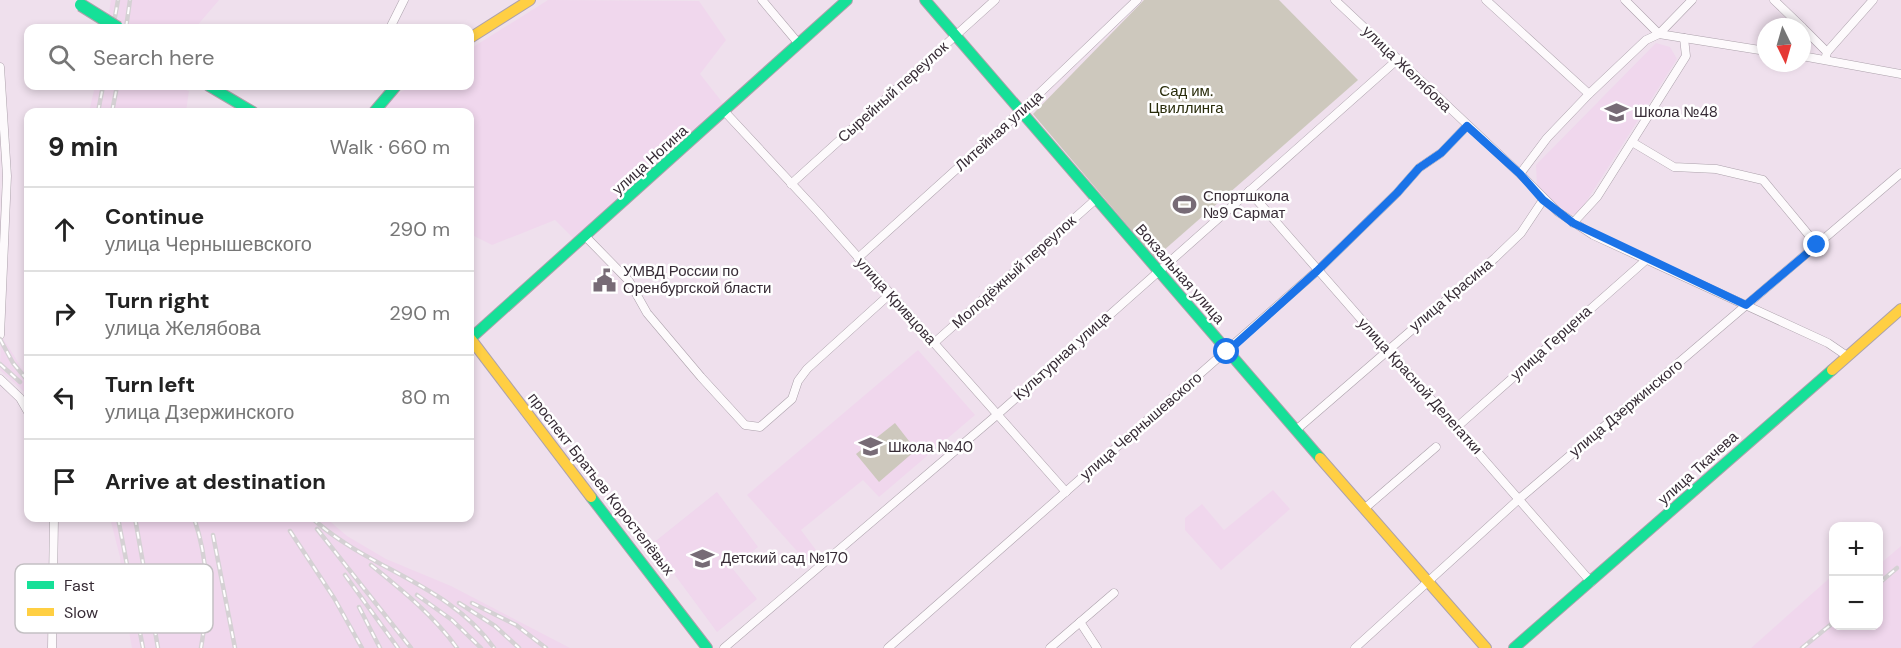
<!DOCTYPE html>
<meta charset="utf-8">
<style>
body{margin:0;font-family:"DM Sans",sans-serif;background:#f2f2f2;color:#222}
.controls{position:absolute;right:18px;bottom:18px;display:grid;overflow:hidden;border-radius:12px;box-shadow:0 3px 9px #0003}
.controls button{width:54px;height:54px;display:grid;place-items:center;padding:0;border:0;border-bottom:2px solid #e0e0e0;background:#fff;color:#222;font:30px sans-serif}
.compass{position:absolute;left:1757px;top:18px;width:54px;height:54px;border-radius:50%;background:#fff;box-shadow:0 3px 9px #0003;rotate:175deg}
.stop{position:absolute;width:18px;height:18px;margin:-14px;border:4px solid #1a73e8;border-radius:50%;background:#fff}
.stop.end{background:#1a73e8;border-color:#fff;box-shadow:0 2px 6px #0008}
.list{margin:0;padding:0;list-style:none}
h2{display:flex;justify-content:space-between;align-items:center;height:78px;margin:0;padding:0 24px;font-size:26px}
h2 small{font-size:20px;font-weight:400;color:#767676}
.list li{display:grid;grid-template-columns:39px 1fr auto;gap:18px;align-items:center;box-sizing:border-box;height:84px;padding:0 24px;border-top:2px solid #e0e0e0}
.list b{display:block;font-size:22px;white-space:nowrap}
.list p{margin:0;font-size:20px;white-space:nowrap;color:#767676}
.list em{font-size:20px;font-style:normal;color:#767676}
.icon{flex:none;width:33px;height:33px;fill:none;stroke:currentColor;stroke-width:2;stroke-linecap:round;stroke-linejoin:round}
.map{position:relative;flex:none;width:1901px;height:648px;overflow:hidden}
.search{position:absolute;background:#fff;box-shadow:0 3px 9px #0003;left:24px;top:24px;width:450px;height:66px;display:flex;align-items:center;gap:15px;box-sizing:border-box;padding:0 21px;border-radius:12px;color:#767676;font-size:22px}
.panel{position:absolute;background:#fff;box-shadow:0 3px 9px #0003;left:24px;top:108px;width:450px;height:414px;border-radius:12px}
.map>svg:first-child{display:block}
.built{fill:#f0d7ed}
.green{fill:#cdc8bd}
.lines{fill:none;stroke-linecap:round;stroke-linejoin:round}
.street-casing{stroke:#aca1ab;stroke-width:9}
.fast-casing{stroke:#aca1ab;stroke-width:12}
.slow-casing{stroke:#aca1ab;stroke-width:12}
.street{stroke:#fdfafc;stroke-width:8}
.fast{stroke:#16e098;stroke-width:10}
.slow{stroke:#ffcf43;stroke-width:10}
.rail-casing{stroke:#d5d1d4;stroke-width:4.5}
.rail{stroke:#fff;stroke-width:2;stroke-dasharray:7;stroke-linecap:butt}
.fast-bridge-casing{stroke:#aca1ab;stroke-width:14;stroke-linecap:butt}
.fast-bridge{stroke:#16e098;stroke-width:12}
.route{stroke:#1a73e8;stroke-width:8}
.labels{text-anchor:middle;stroke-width:5;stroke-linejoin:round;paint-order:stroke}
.street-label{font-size:15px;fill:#372c36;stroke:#fff}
.park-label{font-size:15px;fill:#292c0a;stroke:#fff}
.poi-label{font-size:15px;fill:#372c36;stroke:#fff;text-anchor:start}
.key{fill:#fff;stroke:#c3c0c3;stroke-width:1.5}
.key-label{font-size:16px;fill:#372c36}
</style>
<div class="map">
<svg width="1901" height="648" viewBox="0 0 1901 648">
<rect width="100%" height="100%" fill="#efe0ed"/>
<!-- built -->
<g class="built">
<path d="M111 0H219L195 28H106Z"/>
<path d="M548 0 699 1 726 40 700 74 726 107 574 239 555 220 492 245 470 234V112H382L389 99 411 86H470V49Z"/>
<path d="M1656 43 1670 47 1677 59 1579 213 1570 215 1537 188 1536 165Z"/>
<path d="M95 86H174L189 91 186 112H89Z"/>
<path d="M1 335 28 378V395L0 370Z"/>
<path d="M918 350 975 415 879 497 863 480 801 530 816 550 804 559 747 495Z"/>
<path d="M1273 490 1290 509 1221 570 1185 530V518L1202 504 1224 530Z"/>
<path d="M717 492 758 547 732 568 757 599 717 632 652 544Z"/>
<path d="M110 518H326L347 536 386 559 451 586 570 648H132L123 599 120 557Z"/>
<path d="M1901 546V648H1751L1833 575 1834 626H1878L1879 562 1880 564Z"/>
</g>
<!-- green -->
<g class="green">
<path d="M1144 0H1279L1358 80 1155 258 1033 114Z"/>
<path d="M895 423 916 450 879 482 856 454Z"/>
</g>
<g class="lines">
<defs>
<g id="street">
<path d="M762 0 799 44"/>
<path d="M1335 0 1520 174 1558 212 1593 235 1828 343 1847 356"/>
<path d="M1486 0 1589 94"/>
<path d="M1625 0 1659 34 1766 51"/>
<path d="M1774 0 1802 27"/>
<path d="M1802 27 1827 52 1826 56"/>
<path d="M390 28 404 0"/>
<path d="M1827 52 1873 0"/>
<path d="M1802 56 1901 74"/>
<path d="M0 67 7 176 0 335"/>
<path d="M725 112 818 212 1066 492"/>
<path d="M1632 142 1674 167 1716 169 1763 180 1817 245"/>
<path d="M1520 174 1547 138 1589 94 1646 40 1659 34 1692 0"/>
<path d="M791 184 995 0"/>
<path d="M1249 191 1591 582"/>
<path d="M1573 223 1597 197 1686 56 1684 38"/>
<path d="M586 237 629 281 647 313 701 377 745 425 760 427 792 399 798 381 807 369 890 294"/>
<path d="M858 258 1022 110 1137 0"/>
<path d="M934 343 1095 200"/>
<path d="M0 379 20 398 28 412"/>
<path d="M1457 427 1646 260"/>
<path d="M1296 430 1495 258 1521 233 1543 200"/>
<path d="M1364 509 1436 447"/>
<path d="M1080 622 1097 648"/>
<path d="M52 648 54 518"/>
<path d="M724 648 998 414 1397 60"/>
<path d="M888 648 1317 271 1397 193 1419 168 1441 153 1467 126"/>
<path d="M1050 648 1114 593"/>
<path d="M1355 648 1519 499 1901 173"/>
</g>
<g id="fast">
<path d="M925 0 1320 458"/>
<path d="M209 86 253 112"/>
<path d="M374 112 396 86"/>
<path d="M470 339 847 0"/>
<path d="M591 497 707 648"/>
<path d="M1514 648 1832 370"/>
</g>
<g id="slow">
<path d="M470 38 530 0"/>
<path d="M470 338 591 497"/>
<path d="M1832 370 1901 309"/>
<path d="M1320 458 1486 648"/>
</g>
</defs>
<!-- street casing -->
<use href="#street" class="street-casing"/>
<!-- fast casing -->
<use href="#fast" class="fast-casing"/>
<!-- slow casing -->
<use href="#slow" class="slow-casing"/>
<!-- street -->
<use href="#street" class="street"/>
<!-- fast -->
<use href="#fast" class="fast"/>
<!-- slow -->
<use href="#slow" class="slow"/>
<defs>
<g id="rail">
<path d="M113 28 118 0"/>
<path d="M126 28 130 0"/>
<path d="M98 112 103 86"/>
<path d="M112 112 117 86"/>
<path d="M0 339 13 363 28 381"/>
<path d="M0 364 20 382"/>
<path d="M118 518 143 648"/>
<path d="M135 518 158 648"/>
<path d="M194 518C209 562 209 602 201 648"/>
<path d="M312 518C367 569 449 584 494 648"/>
<path d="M317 529 411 648"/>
<path d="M290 531 334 598 362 648"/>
<path d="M213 535 235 648"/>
<path d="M371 565C402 590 434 616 457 648"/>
<path d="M345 575 398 648"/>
<path d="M1878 584 1897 568"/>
<path d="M417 595 452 620 481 648"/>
<path d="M459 603 495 626 519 648"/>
<path d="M472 603 516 625 546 648"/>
<path d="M359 607 380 648"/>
<path d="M1802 648 1834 622"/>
</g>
</defs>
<!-- rail casing -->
<use href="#rail" class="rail-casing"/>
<!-- rail -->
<use href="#rail" class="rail"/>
<defs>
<path id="fast-bridge" d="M81 5 118 28"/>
</defs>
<!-- fast-bridge casing -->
<use href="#fast-bridge" class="fast-bridge-casing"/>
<!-- fast-bridge -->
<use href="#fast-bridge" class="fast-bridge"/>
</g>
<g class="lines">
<!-- route -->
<path class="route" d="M1227 352 1317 271 1397 193 1419 168 1441 153 1467 126 1520 174 1543 200 1573 223 1746 305 1817 245"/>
</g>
<!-- icons -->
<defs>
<symbol id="school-bare" viewBox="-9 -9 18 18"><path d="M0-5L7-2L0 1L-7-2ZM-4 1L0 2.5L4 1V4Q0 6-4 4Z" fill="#776b76" stroke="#fff" stroke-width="2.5" paint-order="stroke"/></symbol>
<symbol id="stadium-bare" viewBox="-9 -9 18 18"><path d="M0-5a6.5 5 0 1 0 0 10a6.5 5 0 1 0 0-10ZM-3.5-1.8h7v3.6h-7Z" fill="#776b76" stroke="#fff" stroke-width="2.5" paint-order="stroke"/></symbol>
<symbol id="civic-bare" viewBox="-9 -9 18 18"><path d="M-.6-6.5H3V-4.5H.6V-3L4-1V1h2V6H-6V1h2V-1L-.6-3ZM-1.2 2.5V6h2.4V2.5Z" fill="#776b76" stroke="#fff" stroke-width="2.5" paint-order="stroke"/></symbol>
</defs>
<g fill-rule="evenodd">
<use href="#school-bare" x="1600" y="96" width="33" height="33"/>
<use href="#stadium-bare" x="1168" y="188" width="33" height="33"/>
<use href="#civic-bare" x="588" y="264" width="33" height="33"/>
<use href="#school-bare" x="854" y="430" width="33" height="33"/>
<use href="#school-bare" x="686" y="542" width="33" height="33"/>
</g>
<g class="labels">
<!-- street labels -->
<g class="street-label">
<text transform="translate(1407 69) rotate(44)" y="5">улица Желябова</text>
<text transform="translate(893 92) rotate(-42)" y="5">Сырейный переулок</text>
<text transform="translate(999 131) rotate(-42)" y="5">Литейная улица</text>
<text transform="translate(650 160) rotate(-42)" y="5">улица Ногина</text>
<text transform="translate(1014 272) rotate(-42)" y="5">Молодёжный переулок</text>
<text transform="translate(1180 274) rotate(49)" y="5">Вокзальная улица</text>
<text transform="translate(1451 295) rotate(-40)" y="5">улица Красина</text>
<text transform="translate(896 301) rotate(48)" y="5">улица Кривцова</text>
<text transform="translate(1551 343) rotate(-42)" y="5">улица Герцена</text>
<text transform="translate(1062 356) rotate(-42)" y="5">Культурная улица</text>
<text transform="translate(1420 386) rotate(48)" y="5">улица Красной Делегатки</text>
<text transform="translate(1626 408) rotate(-40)" y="5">улица Дзержинского</text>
<text transform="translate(1141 426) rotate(-41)" y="5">улица Чернышевского</text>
<text transform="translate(1698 468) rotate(-42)" y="5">улица Ткачева</text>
<text transform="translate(601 484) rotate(52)" y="5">проспект Братьев Коростелёвых</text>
</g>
<!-- park labels -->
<g class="park-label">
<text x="1186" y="96">Сад им.<tspan x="1186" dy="17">Цвиллинга</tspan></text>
</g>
<!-- poi labels -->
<g class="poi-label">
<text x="1634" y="117">Школа №48</text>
<text x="1203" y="201">Спортшкола<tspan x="1203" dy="17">№9 Сармат</tspan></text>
<text x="623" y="276">УМВД России по<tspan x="623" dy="17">Оренбургской бласти</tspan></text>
<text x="888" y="452">Школа №40</text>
<text x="721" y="563">Детский сад №170</text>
</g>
</g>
<!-- legend -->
<rect x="15" y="564" width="198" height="69" rx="9" class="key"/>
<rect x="27" y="581" width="27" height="8" fill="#16e098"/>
<rect x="27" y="608" width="27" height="8" fill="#ffcf43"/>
<g class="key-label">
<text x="64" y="591">Fast</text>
<text x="64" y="618">Slow</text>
</g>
</svg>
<div class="controls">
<button>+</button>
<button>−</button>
</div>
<svg class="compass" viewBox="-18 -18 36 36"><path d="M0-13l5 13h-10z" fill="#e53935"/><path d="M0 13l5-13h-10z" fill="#767676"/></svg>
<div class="stop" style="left:1227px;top:352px"></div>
<div class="stop end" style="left:1817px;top:245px"></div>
<div class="search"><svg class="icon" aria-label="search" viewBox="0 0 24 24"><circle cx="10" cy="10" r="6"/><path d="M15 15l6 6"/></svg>Search here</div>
<section class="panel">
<h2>9 min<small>Walk · 660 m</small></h2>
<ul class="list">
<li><svg class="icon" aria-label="ahead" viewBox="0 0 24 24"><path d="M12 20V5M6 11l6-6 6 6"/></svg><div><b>Continue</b><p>улица Чернышевского</p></div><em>290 m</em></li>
<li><svg class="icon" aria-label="right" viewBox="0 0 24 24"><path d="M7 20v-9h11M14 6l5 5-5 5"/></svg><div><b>Turn right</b><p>улица Желябова</p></div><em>290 m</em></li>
<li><svg class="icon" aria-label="left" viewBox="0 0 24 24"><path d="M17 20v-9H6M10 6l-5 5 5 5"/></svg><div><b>Turn left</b><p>улица Дзержинского</p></div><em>80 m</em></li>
<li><svg class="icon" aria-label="arrive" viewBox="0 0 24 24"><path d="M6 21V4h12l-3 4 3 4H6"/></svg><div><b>Arrive at destination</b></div></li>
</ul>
</section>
</div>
